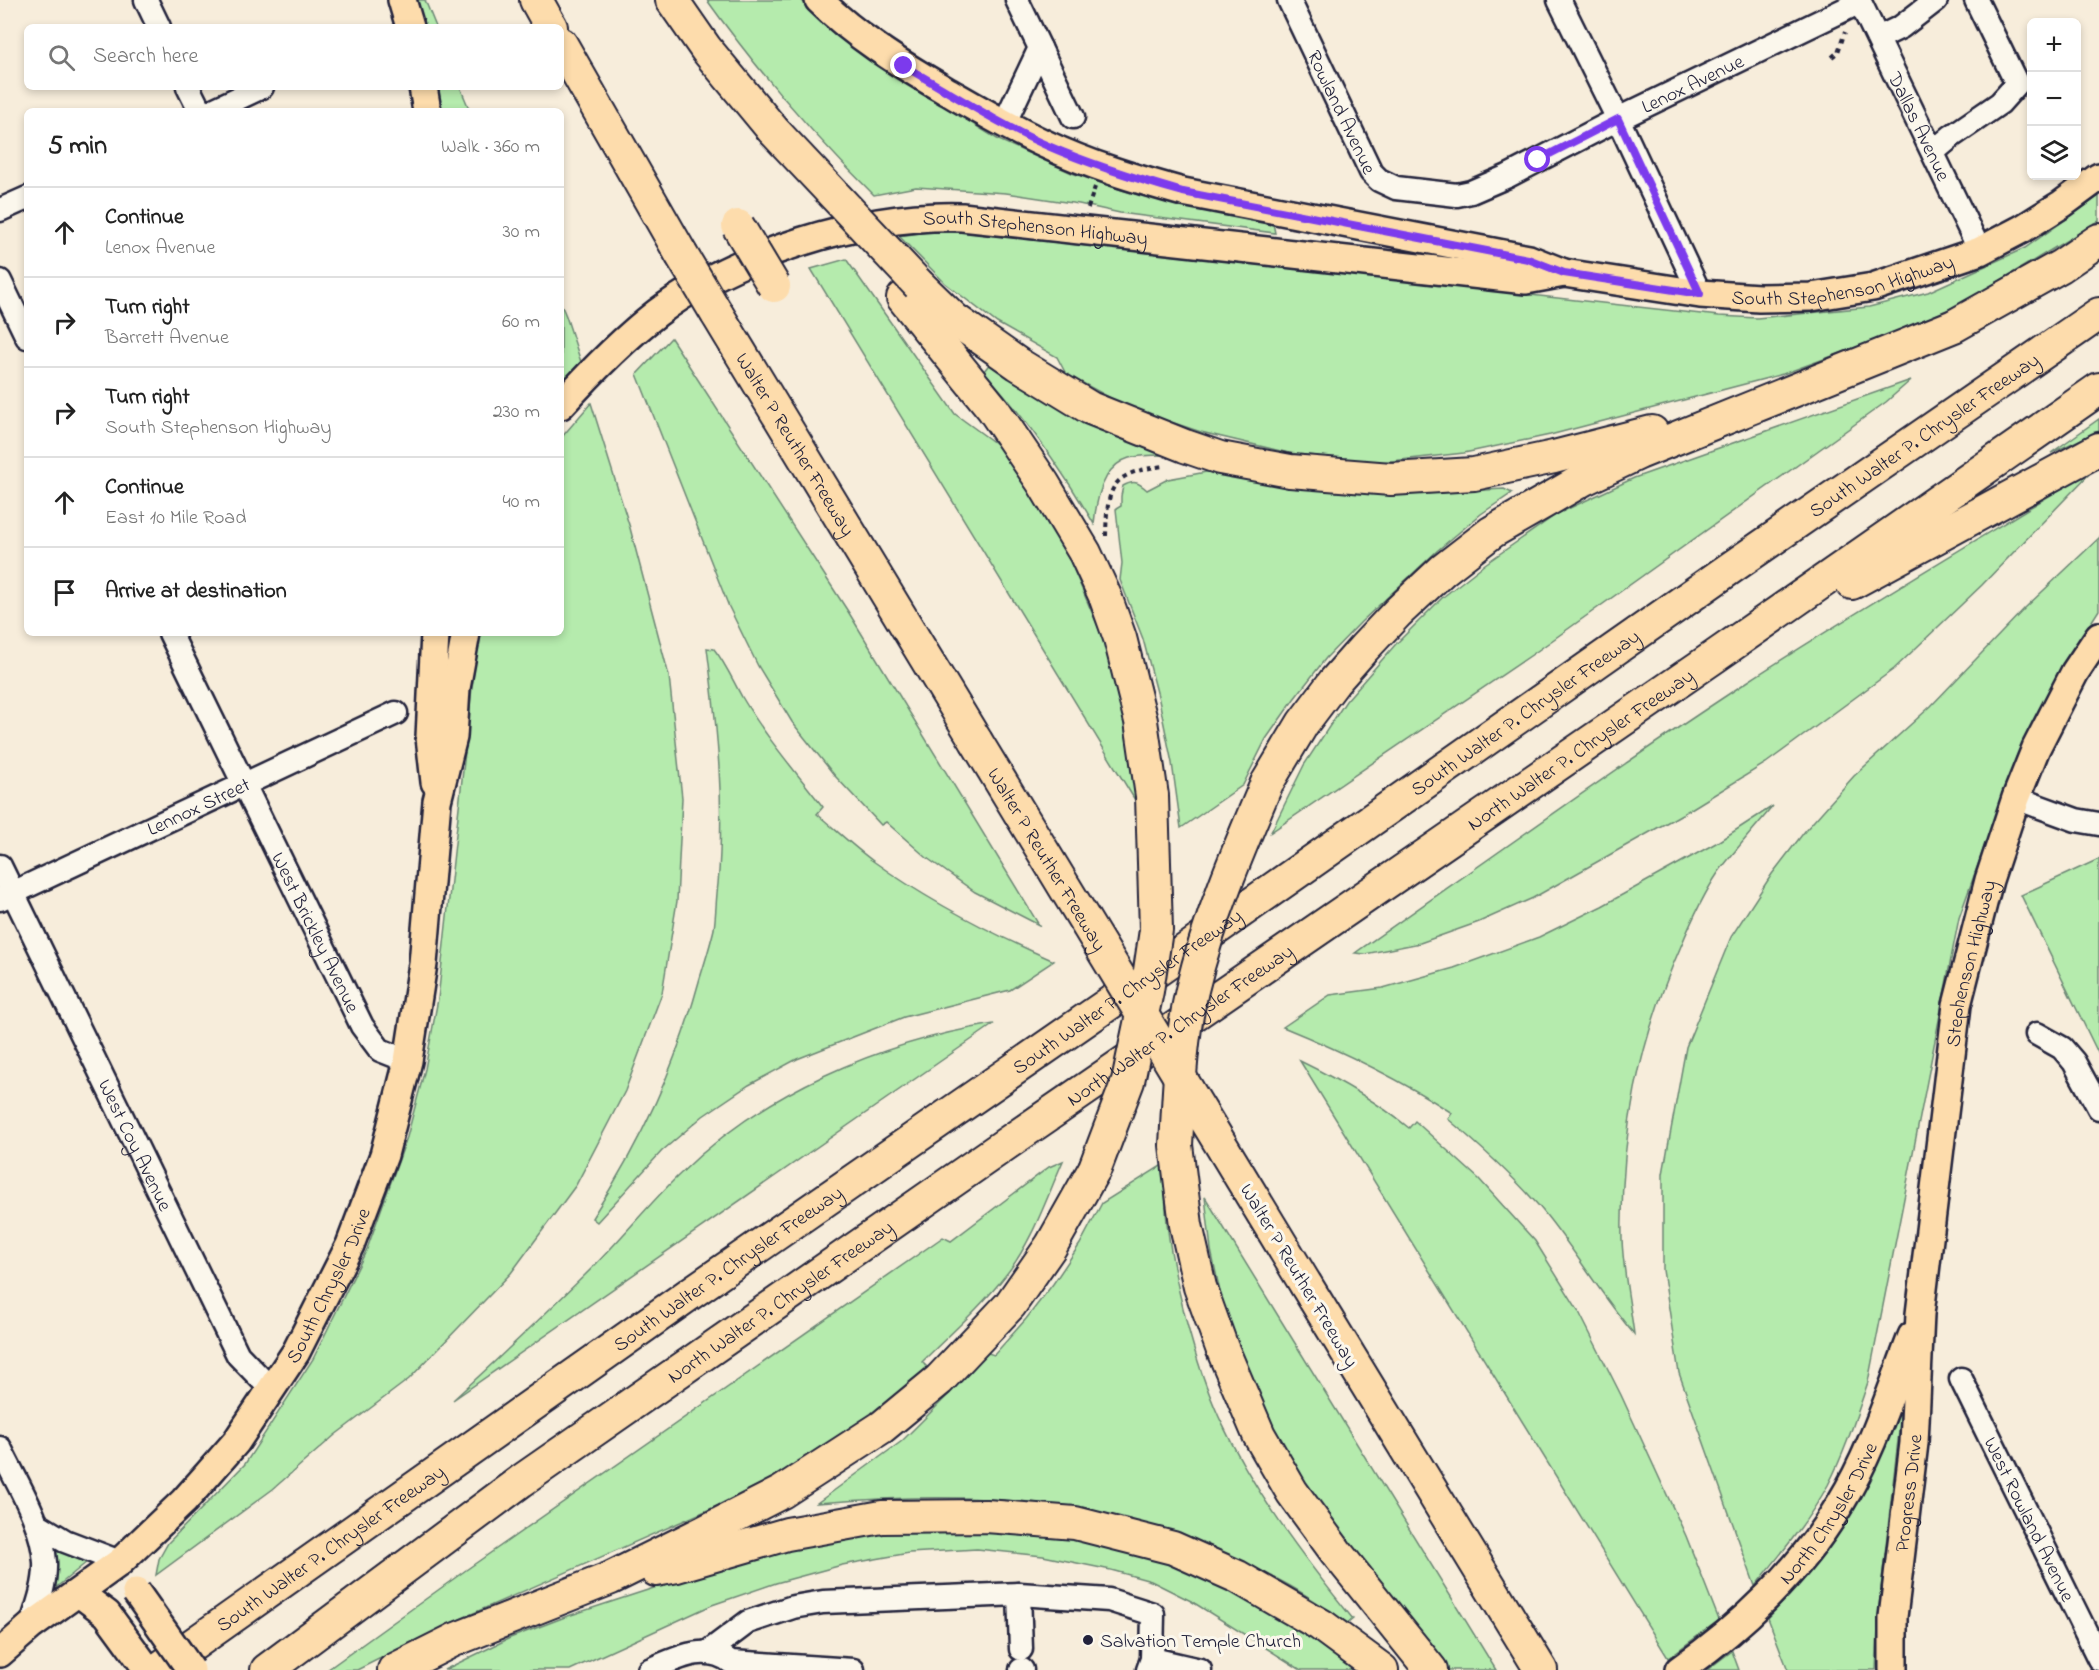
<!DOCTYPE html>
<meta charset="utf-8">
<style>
body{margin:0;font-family:"Indie Flower",sans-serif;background:#f6f6f6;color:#222}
.controls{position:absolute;right:18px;top:18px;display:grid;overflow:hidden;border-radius:9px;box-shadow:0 3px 9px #0003}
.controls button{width:54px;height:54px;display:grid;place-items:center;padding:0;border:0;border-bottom:2px solid #e0e0e0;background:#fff;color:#222;font:30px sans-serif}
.stop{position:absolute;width:18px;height:18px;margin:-14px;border:4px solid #7c3aed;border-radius:50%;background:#fff}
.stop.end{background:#7c3aed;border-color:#fff;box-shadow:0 2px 6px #0008}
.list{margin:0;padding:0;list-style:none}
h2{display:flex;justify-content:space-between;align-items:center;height:78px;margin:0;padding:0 24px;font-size:26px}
h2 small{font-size:20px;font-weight:400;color:#767676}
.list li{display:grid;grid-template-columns:39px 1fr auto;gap:18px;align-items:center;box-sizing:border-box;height:90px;padding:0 24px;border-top:2px solid #e0e0e0}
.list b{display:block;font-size:22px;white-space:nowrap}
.list p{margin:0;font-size:20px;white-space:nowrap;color:#767676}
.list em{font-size:20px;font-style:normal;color:#767676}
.icon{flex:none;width:33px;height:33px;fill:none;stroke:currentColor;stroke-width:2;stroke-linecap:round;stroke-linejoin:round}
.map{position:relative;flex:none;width:2099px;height:1670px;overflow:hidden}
.search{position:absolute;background:#fff;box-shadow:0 3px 9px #0003;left:24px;top:24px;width:540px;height:66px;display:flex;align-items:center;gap:15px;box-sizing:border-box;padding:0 21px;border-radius:9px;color:#767676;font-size:22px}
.panel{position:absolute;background:#fff;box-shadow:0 3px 9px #0003;left:24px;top:108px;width:540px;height:528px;border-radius:9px}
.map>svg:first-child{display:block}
.green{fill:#b5ebad;stroke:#6c8674;stroke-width:1.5}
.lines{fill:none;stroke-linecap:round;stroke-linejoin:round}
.minor-casing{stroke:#22223b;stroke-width:27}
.major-casing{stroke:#22223b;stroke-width:32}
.highway-casing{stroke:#22223b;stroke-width:36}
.path{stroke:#22223b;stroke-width:4;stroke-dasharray:4.5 4.5;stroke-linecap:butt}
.minor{stroke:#fbf7ec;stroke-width:22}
.major{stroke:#fddcac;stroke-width:27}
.highway{stroke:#fddcac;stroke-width:32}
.major-bridge-casing{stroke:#22223b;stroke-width:32;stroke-linecap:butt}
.highway-bridge-casing{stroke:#22223b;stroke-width:36;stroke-linecap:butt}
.major-bridge{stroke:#fddcac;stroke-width:27}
.highway-bridge{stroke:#fddcac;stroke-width:32}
.route{stroke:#7c3aed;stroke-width:8}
.poi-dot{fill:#22223b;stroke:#fbf7ec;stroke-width:2}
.labels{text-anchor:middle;stroke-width:6;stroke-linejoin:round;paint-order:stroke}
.street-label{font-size:20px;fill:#22223b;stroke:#fbf7ec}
.poi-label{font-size:20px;fill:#22223b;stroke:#fbf7ec;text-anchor:start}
</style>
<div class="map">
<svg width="2099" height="1670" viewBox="0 0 2099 1670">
<rect width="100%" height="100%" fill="#f7eddb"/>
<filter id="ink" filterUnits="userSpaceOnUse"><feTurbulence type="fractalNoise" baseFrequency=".0167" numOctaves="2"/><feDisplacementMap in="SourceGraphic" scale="12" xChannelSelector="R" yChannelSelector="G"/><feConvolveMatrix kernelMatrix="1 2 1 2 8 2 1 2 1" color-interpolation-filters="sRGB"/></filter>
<g filter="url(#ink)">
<!-- green -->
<g class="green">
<path d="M415 0H425L436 27H422Z"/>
<path d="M707 0H801L854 46 912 86 999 140 1072 173 1122 190 1182 207 1273 223 1275 233 1120 213 1079 204 1006 193 916 187 874 195C813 135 757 70 707 0Z"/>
<path d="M435 87H460L470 111H440Z"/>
<path d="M2099 196V221L1961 304 1879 339 1783 374 1550 435 1464 453 1373 463 1289 453 1201 432 1129 408 1066 374 1057 357 997 323 945 283 899 236 927 232H962L1719 316 1757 318 1869 307 1928 292 2025 248Z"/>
<path d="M846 259 955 414 999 446 1032 495 1070 561 1102 636 1121 706 1138 805 811 269Z"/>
<path d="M561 304 566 316 581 362 561 383Z"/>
<path d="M671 338 849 613 1039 925 975 892 927 858 886 822 881 825 835 776 792 722 758 666 729 607 637 374Z"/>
<path d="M991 362 1176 455C1160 455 1144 454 1129 458 1102 466 1096 501 1094 524 1062 469 1026 419 984 371Z"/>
<path d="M1911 380 1886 402 1533 654 1271 832 1304 765 1346 701 1395 645 1443 597 1485 564 1557 514 1634 478Z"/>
<path d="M591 403 630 528 669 676 682 798 677 901 662 993 625 1091 576 1185 511 1273 409 1379 335 1435 273 1489 156 1575 159 1559 168 1543 245 1464 313 1359 367 1249 407 1137 425 1069 438 999 478 633H561V438Z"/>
<path d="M2099 419V431L2051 453Z"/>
<path d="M2095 468 1982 585 1894 669 1766 763 1691 809 1533 898 1479 922 1420 943 1365 954 1355 953C1485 862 1614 769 1747 682 1861 608 1979 539 2095 468Z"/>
<path d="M1217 470 1362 492 1412 494 1504 489 1512 493 1481 514 1438 550 1361 622 1326 658 1294 699 1266 739 1243 785 1181 828 1172 763 1159 700 1143 639 1120 580 1122 563 1116 509 1121 506V496L1123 486C1134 480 1138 482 1147 490L1168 479Z"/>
<path d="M2099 538V610L2057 676 2017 755 1959 918 1868 1382C1856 1417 1845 1452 1828 1485 1808 1521 1781 1554 1755 1586L1679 1373 1663 1270V1174L1686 1047 1731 937 1772 874 1805 831 1854 776 1931 706 2025 608Z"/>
<path d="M707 648 714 649C726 664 733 681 742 697 765 736 795 771 823 807L817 814C836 830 854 847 873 861 930 902 990 933 1054 961L1010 990 904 1017 797 1059 749 1085 703 1116 662 1151 597 1222 592 1218C642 1141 676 1066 700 978 705 962 710 946 714 929 716 915 716 899 718 884 725 805 717 726 707 648Z"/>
<path d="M1773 806C1755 828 1735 850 1718 873 1703 895 1691 922 1681 946 1639 1041 1620 1135 1622 1239 1623 1270 1630 1303 1634 1334 1599 1293 1573 1246 1538 1205 1510 1173 1480 1146 1448 1119L1452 1113C1398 1078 1342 1051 1283 1027L1330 995 1383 988 1454 968 1539 937 1602 906 1716 843Z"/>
<path d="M2099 859V1055L2021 895Z"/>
<path d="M994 1024 453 1400C498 1359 542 1317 585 1275 618 1243 646 1207 679 1175 762 1093 879 1042 994 1024Z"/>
<path d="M1300 1061C1339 1080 1375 1100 1409 1128L1415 1121 1479 1179 1535 1241 1578 1310 1621 1395 1686 1536 1719 1620 1668 1658Z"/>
<path d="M1063 1161C1046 1199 1032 1243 1005 1276 981 1307 950 1334 922 1362L928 1368 866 1420 822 1449 763 1483 717 1506 451 1623 357 1670H327L466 1570 943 1237 951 1241 1049 1167Z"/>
<path d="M1164 1164C1165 1183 1165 1203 1167 1223 1174 1282 1195 1364 1219 1417 1253 1491 1302 1556 1353 1619L1348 1623C1329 1611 1310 1597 1290 1586 1250 1564 1205 1543 1161 1529 1051 1493 932 1494 817 1503L902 1441 950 1393 985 1352 994 1355 1026 1319 1053 1284 1080 1244 1102 1203Z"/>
<path d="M1205 1197 1496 1670H1445L1330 1529 1262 1415 1223 1306 1211 1250Z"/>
<path d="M1904 1388 1879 1606 1876 1670H1788L1768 1618C1809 1575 1847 1529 1871 1474 1884 1446 1893 1417 1904 1388Z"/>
<path d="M895 1529 1032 1530 1119 1546 1195 1572 1276 1614 1361 1670H1301L1191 1601 1151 1581 1111 1570 1043 1556 977 1549 909 1553 842 1565 776 1583 712 1605 570 1670H444L510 1638 565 1617 663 1585 788 1546Z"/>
<path d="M54 1547 87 1559V1562L53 1590Z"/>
<path d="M1732 1651 1739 1670H1707Z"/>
</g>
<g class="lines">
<defs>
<g id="minor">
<path d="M146 0 159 27"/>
<path d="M1017 0 1073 117"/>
<path id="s1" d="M1289 0 1371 172 1379 180 1396 188 1457 195 1471 192 1508 176 1618 119 1860 2"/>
<path d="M1559 0 1618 119 1700 294"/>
<path id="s2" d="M1859 0 1980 251"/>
<path d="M1878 38 1901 27 1936 0"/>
<path d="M188 87 200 111"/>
<path d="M211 111 262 87"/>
<path d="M1004 124 1040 48"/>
<path d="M1933 152 1952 136 2000 103 2017 84 1976 0"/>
<path d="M0 210 27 198"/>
<path d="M0 281 27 337"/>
<path id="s3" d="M170 633 362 1026 380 1050 408 1061"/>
<path d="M2016 798 2076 820 2099 824"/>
<path id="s4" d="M0 866 238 1355 271 1389"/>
<path id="s5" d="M0 899 396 713"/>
<path d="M2037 1034 2062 1048 2074 1062 2099 1108"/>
<path id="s6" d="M1961 1379 2099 1659"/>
<path d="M0 1448C17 1484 42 1521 45 1562 46 1583 38 1605 31 1626"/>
<path d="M37 1524 65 1541 120 1562"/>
<path d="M1019 1594 1021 1649"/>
<path d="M708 1652 748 1622 793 1607 823 1602 1019 1594 1109 1600 1153 1614 1152 1659 1148 1670"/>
<path d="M1152 1659 1200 1670"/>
<path d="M649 1670C676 1659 705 1642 731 1662L853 1670"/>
<path d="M1021 1670H1022"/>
</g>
<g id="major">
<path d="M402 0 410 27"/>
<path id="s7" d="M819 0C855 36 900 64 945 90 978 109 1010 128 1045 144 1089 165 1136 179 1183 192L1529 259 1564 273 1700 294 1759 298 1811 297 1873 287 1980 251 2022 229 2062 204 2099 177"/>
<path d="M423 87 427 111"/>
<path id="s8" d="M561 405C591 372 622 340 657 313 736 253 863 214 962 217L1526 280 1564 273"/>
<path d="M435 782 430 737 435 633"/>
<path d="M79 1593 107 1614 148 1670"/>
<path id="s9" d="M0 1653 31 1626 120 1562 184 1501 208 1474 236 1442 296 1352 350 1245 384 1155 408 1061 423 964 437 801 453 737 456 688 466 633"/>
<path id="s10" d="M1679 1670C1740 1628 1802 1569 1840 1504 1872 1452 1890 1393 1912 1336"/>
<path id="s11" d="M1893 1670V1617L1914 1443 1920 1314 1957 1005 1989 880 2016 798 2036 748 2058 705 2075 672 2099 636"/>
</g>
<g id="highway">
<path d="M536 0 551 27"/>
<path d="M672 0 706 49 773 130"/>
<path d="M561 44 681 254"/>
<path d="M919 285 954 319 1018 364 1090 408 1185 446 1220 458 1290 471 1391 479 1474 474 1554 457 1652 432"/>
<path d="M903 298 993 409 1043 483 1085 553 1105 596 1120 638 1141 721 1152 796"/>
<path id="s12" d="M717 314 976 741"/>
<path d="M1852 583 2099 449"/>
<path d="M1267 783 1303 723 1334 682 1364 648 1398 612 1443 570 1492 532 1584 479 1639 453 1954 326 2061 266 2099 240"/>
<path d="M1176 1145 1186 1225 1200 1287 1222 1348 1259 1435 1292 1492 1336 1552 1431 1670"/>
<path d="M1306 1285 1541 1670"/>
<path d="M656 1570 677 1566 787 1534 882 1517 986 1516 1075 1523 1173 1548 1238 1577 1321 1625 1382 1670"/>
<path id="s13" d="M157 1670 691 1293 1159 969 1732 567 2099 314"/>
<path id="s14" d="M267 1670 521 1481 1003 1146 1717 655 2099 389"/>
<path d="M394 1670 454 1640 611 1578 700 1534 782 1492 882 1427 939 1380 1010 1305 1051 1246 1095 1168"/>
</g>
</defs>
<!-- minor casing -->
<use href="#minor" class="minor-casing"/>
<!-- major casing -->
<use href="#major" class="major-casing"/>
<!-- highway casing -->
<use href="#highway" class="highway-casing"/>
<!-- path -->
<g class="path">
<path d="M1832 57 1838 52 1845 32"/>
<path d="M1088 208 1095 187"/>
<path d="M1106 536C1107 486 1111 473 1163 466"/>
</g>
<!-- minor -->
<use href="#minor" class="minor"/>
<!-- major -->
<use href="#major" class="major"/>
<!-- highway -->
<use href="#highway" class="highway"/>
<defs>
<path id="major-bridge" d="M136 1592 191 1670"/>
<g id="highway-bridge">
<path d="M773 130 919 285"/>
<path d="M738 226 774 286"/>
<path d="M681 254 717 314"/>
<path id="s15" d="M976 741 1306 1285"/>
<path d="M1176 1145C1179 1094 1180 1041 1192 990 1209 919 1238 851 1267 783"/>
<path d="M1095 1168 1128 1081 1147 991 1156 930 1152 796"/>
</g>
</defs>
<!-- major-bridge casing -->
<use href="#major-bridge" class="major-bridge-casing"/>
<!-- highway-bridge casing -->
<use href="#highway-bridge" class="highway-bridge-casing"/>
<!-- major-bridge -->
<use href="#major-bridge" class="major-bridge"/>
<!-- highway-bridge -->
<use href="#highway-bridge" class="highway-bridge"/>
</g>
</g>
<g class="lines" filter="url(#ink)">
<!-- route -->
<path class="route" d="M904 66C951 93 998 124 1048 146 1092 165 1137 179 1183 192L1528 259 1564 273 1700 294 1618 119 1538 160"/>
</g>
<!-- markers -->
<circle class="poi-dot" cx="1088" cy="1640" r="6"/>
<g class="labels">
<!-- street labels -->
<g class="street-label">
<text dy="7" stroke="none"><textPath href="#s1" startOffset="543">Lenox Avenue</textPath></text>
<text dy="7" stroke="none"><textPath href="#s1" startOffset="124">Rowland Avenue</textPath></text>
<text dy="7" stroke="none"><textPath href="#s2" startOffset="140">Dallas Avenue</textPath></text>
<text dy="7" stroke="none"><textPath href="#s8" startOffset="532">South Stephenson Highway</textPath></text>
<text dy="7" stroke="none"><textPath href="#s7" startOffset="1088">South Stephenson Highway</textPath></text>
<text dy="7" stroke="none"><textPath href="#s13" startOffset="2156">South Walter P. Chrysler Freeway</textPath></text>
<text dy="7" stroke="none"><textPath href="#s12" startOffset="152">Walter P Reuther Freeway</textPath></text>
<text dy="7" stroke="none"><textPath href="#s13" startOffset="1670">South Walter P. Chrysler Freeway</textPath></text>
<text dy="7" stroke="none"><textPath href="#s14" startOffset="1604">North Walter P. Chrysler Freeway</textPath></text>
<text dy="7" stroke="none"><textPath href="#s5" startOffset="219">Lennox Street</textPath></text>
<text dy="7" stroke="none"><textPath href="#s15" startOffset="138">Walter P Reuther Freeway</textPath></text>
<text dy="7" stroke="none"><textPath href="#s3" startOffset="333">West Brickley Avenue</textPath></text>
<text dy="7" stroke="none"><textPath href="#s11" startOffset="712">Stephenson Highway</textPath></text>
<text dy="7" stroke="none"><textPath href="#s13" startOffset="1184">South Walter P. Chrysler Freeway</textPath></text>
<text dy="7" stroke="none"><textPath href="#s14" startOffset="1118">North Walter P. Chrysler Freeway</textPath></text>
<text dy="7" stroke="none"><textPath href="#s4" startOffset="310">West Coy Avenue</textPath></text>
<text dy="7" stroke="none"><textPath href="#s13" startOffset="698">South Walter P. Chrysler Freeway</textPath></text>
<text transform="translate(1300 1275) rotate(59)" y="7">Walter P Reuther Freeway</text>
<text dy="7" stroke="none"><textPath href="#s9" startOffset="500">South Chrysler Drive</textPath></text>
<text dy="7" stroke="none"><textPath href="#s14" startOffset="632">North Walter P. Chrysler Freeway</textPath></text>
<text dy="7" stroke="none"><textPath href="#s11" startOffset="178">Progress Drive</textPath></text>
<text dy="7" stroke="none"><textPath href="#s10" startOffset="219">North Chrysler Drive</textPath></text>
<text dy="7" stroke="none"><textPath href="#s6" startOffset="156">West Rowland Avenue</textPath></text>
<text dy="7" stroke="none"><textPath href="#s13" startOffset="212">South Walter P. Chrysler Freeway</textPath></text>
</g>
<!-- poi labels -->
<g class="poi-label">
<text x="1100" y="1647">Salvation Temple Church</text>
</g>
</g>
</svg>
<div class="controls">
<button>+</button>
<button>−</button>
<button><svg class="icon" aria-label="layers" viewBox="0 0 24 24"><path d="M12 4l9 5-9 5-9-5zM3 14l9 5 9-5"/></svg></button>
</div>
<div class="stop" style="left:1538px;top:160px"></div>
<div class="stop end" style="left:904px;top:66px"></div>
<div class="search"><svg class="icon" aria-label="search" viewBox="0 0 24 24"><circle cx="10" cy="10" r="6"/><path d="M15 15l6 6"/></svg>Search here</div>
<section class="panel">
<h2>5 min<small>Walk · 360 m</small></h2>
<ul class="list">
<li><svg class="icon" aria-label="ahead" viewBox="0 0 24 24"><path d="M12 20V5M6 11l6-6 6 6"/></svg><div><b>Continue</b><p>Lenox Avenue</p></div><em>30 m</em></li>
<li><svg class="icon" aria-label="right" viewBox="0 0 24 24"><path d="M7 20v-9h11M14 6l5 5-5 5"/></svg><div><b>Turn right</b><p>Barrett Avenue</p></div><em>60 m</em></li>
<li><svg class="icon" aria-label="right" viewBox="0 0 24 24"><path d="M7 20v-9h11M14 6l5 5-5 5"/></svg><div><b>Turn right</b><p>South Stephenson Highway</p></div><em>230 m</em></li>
<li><svg class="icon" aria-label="ahead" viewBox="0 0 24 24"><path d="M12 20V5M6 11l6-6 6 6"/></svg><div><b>Continue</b><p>East 10 Mile Road</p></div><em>40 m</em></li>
<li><svg class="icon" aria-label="arrive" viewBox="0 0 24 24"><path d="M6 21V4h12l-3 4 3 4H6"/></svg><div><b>Arrive at destination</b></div></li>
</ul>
</section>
</div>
